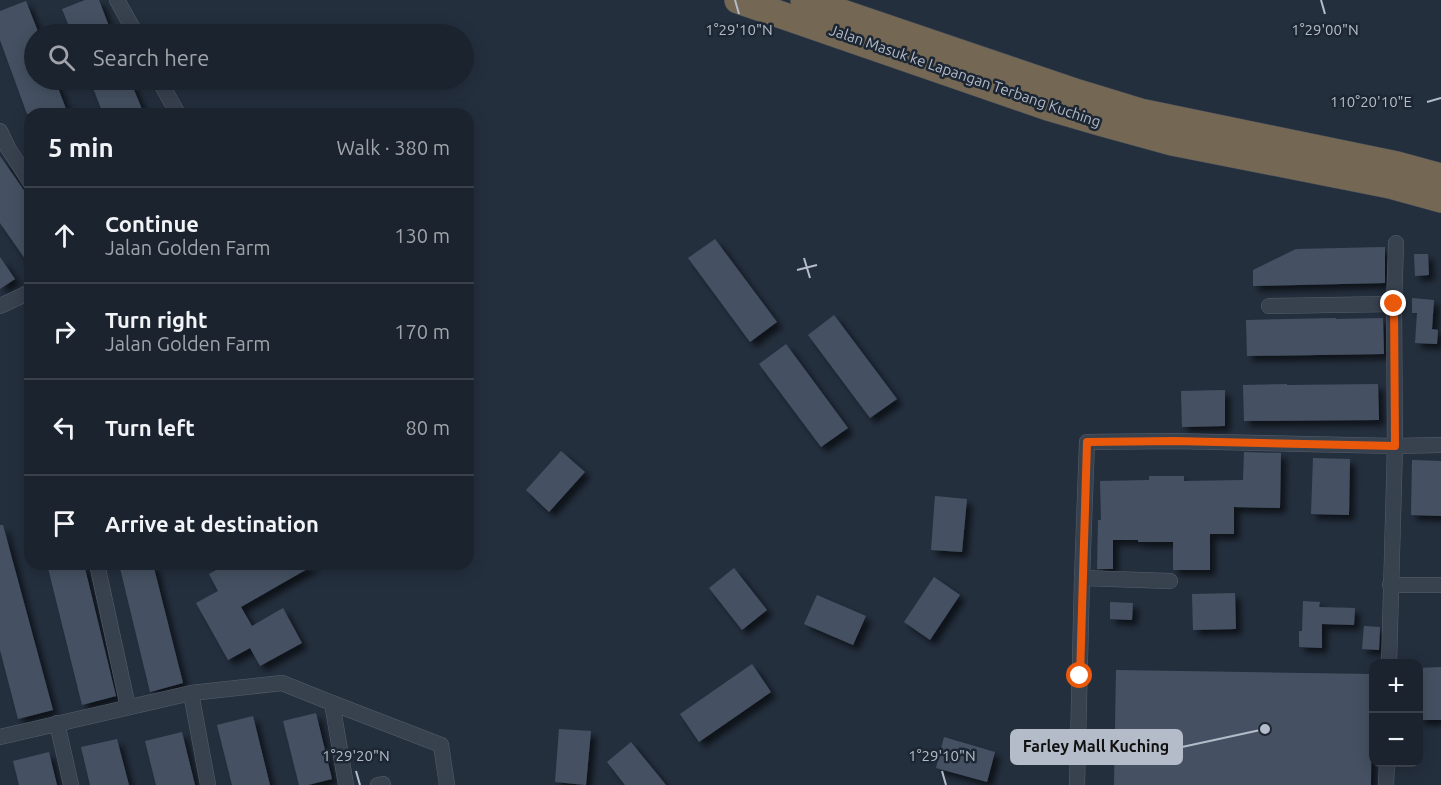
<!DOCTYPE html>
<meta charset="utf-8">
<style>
body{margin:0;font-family:Ubuntu,sans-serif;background:#282f3a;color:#f1f3f6}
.controls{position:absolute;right:18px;bottom:18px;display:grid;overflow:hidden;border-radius:12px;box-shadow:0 3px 15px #0003}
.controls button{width:54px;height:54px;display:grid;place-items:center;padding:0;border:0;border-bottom:2px solid #39404a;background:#1b232e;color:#f1f3f6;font:30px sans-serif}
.stop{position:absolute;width:18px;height:18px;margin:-14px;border:4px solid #ea580c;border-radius:50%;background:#fff}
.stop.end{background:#ea580c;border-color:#fff;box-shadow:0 2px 6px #0008}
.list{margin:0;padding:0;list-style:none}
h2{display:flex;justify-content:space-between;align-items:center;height:78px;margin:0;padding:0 24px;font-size:26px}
h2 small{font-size:20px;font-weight:400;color:#a0a4aa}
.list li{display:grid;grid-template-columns:39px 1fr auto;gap:18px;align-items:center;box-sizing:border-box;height:96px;padding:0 24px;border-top:2px solid #39404a}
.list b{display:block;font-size:22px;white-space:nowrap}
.list p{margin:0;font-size:20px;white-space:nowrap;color:#a0a4aa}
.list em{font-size:20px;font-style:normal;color:#a0a4aa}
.icon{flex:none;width:33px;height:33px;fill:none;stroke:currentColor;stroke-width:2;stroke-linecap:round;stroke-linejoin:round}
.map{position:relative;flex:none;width:1441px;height:785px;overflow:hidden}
.search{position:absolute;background:#1b232e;box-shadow:0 3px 15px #0003;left:24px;top:24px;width:450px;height:66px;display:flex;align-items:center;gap:15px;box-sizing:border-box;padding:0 21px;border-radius:33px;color:#a0a4aa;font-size:22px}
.panel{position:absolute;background:#1b232e;box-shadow:0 3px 15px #0003;left:24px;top:108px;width:450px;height:462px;border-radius:18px}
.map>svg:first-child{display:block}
.building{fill:#455162;filter:url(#shadow)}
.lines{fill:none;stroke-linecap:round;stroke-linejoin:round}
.street-casing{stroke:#565f6c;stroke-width:16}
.highway-casing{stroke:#434c59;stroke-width:28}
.street{stroke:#38414e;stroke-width:15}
.highway{stroke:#746855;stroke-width:27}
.route{stroke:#ea580c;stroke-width:8}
.ticks{fill:none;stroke:#b4bcc9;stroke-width:2}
.labels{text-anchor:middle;stroke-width:5;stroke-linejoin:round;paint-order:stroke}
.street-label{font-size:15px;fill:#b4bcc9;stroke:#1d2633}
.ticks-label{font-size:15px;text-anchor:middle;fill:#b4bcc9;stroke:#1d2633;stroke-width:5;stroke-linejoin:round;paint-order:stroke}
.leader{fill:none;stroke:#b4bcc9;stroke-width:2}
.callout-dot{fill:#b4bcc9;stroke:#1d2633;stroke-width:2}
.callout{fill:#b4bcc9;stroke:#b4bcc9;stroke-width:2}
.callout-label{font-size:16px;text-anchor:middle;font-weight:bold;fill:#111}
</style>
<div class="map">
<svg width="1441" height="785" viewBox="0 0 1441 785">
<defs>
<filter id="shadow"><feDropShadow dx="5.5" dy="5.5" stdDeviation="3" flood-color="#0009"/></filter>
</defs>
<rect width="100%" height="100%" fill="#242f3e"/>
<!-- building -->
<g class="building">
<path d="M85 0H99L112 34H72L62 9Z"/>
<path d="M26 1 39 34H34V80H55L68 114H27L0 40V11Z"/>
<path d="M90 80H130L144 114H103Z"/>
<path d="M0 156 30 199V266L0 223Z"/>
<path d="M715 239 777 322 750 342 688 258Z"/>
<path d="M1385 247V283L1253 286V270L1296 249Z"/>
<path d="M1414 254H1428L1429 275 1415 276Z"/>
<path d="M0 257 15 279 0 289Z"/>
<path d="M1412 298 1434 300 1432 329 1438 330 1437 344 1415 343 1417 313H1412Z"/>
<path d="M834 315 897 399 870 418 808 335Z"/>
<path d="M1336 318V319L1383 318 1384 354 1247 356 1246 320Z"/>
<path d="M786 344 848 428 821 447 759 364Z"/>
<path d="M1287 384V385L1378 384 1379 420 1244 421 1243 385Z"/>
<path d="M1225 390V426L1182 427 1181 391Z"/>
<path d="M561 451 585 472 549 512 526 490Z"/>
<path d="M1244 452 1281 453 1280 508 1234 507V534H1210V570H1173V542H1138V540H1113V569H1097L1098 520H1101L1100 481 1149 480V476H1184V481L1243 480Z"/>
<path d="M1313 458 1350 459 1349 515 1311 514Z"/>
<path d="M1412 460 1441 461V516L1411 515Z"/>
<path d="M935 496 967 499 962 552 931 550Z"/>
<path d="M0 525H3L53 710 18 719 0 650Z"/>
<path d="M47 564H84L116 696 82 705Z"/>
<path d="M119 564H153L183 683 150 692Z"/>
<path d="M227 564H316L241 607 252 626 283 608 302 643 260 666 250 648 228 660 196 603 218 591 209 574Z"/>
<path d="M734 568 767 610 742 630 709 588Z"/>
<path d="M934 577 960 595 930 640 904 622Z"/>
<path d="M1235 593 1236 629 1193 630 1192 594Z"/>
<path d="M817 595 866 616 853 645 804 624Z"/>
<path d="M1303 601 1320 602 1319 607 1355 608 1354 625 1322 624V648L1299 647V631H1302Z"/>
<path d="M1110 602 1133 603 1132 620 1110 619Z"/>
<path d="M1364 626 1380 627 1379 650 1362 649Z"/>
<path d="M752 664 771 692 699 742 680 714Z"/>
<path d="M1441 667V720H1419V668Z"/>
<path d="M1116 670 1372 674 1371 785H1114Z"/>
<path d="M316 713 332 779 308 785H299L283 721Z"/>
<path d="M253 716 270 785H232L217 725Z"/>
<path d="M559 729 591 731 586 785 555 782Z"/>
<path d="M182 732 195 785H156L145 741Z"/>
<path d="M944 737 995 752 987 782 936 768Z"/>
<path d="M117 739 129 785H90L81 747Z"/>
<path d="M631 742 666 785H625L607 762Z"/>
<path d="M49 752 57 785H19L13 761Z"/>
</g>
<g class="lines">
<defs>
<g id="street">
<path d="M117 0 136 34"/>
<path d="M159 80 178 114"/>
<path d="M0 131 8 148 30 182"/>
<path d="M0 306 30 292"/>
<path d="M1269 306 1394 304"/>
<path d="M97 564 128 707"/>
<path d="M1082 578 1170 581"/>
<path d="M1390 585H1441"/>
<path d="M1389 664 1395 446 1394 304 1396 243"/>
<path d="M191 693 208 785"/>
<path d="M332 703 346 785"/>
<path d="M57 723 71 785"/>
<path d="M0 737 191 693 282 683 332 703 441 745 447 785"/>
<path d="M378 785 383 784"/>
<path d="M1077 785 1082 578 1087 442 1174 441 1395 446 1441 445"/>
<path d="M1386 785 1387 762"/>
</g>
<g id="highway">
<path d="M738 0 1048 107 1103 123 1172 142 1390 185 1441 199"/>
<path d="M804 0 1078 93 1140 112 1397 165 1441 177"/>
</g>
</defs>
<!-- street casing -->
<use href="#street" class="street-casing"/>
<!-- highway casing -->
<use href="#highway" class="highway-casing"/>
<!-- street -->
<use href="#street" class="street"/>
<!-- highway -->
<use href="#highway" class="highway"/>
</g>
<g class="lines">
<!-- route -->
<path class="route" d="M1080 676 1087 442 1174 441 1395 446 1394 304"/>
</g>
<!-- ticks -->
<path class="ticks" d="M735 0 739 14M1321 0 1325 14M1427 102 1441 98M804 258 810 278M797 270 817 265M356 771 360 785M942 771 946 785"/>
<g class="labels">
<!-- street labels -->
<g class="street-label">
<text transform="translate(965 76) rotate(19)" y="5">Jalan Masuk ke Lapangan Terbang Kuching</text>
</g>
</g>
<g class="ticks-label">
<text x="739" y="35">1°29'10"N</text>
<text x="1325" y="35">1°29'00"N</text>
<text x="1371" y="107">110°20'10"E</text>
<text x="356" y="761">1°29'20"N</text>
<text x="942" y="761">1°29'10"N</text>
</g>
<!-- callouts -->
<path class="leader" d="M1265 729L1182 747"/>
<circle class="callout-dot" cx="1265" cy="729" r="6"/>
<rect class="callout" x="1011" y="730" width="171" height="34" rx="6"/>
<g class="callout-label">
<text x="1096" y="752">Farley Mall Kuching</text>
</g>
</svg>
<div class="controls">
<button>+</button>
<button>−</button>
</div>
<div class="stop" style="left:1080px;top:676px"></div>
<div class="stop end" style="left:1394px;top:304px"></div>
<div class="search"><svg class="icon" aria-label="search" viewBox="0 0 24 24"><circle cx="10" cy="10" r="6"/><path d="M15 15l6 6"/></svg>Search here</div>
<section class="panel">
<h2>5 min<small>Walk · 380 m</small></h2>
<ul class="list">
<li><svg class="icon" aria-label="ahead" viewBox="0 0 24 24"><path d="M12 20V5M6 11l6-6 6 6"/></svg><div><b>Continue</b><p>Jalan Golden Farm</p></div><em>130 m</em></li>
<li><svg class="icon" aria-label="right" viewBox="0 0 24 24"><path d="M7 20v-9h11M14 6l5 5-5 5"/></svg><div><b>Turn right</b><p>Jalan Golden Farm</p></div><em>170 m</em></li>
<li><svg class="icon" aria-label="left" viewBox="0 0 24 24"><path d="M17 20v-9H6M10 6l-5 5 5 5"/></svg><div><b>Turn left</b></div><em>80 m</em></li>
<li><svg class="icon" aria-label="arrive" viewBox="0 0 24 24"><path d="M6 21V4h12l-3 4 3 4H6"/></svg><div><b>Arrive at destination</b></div></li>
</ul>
</section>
</div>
